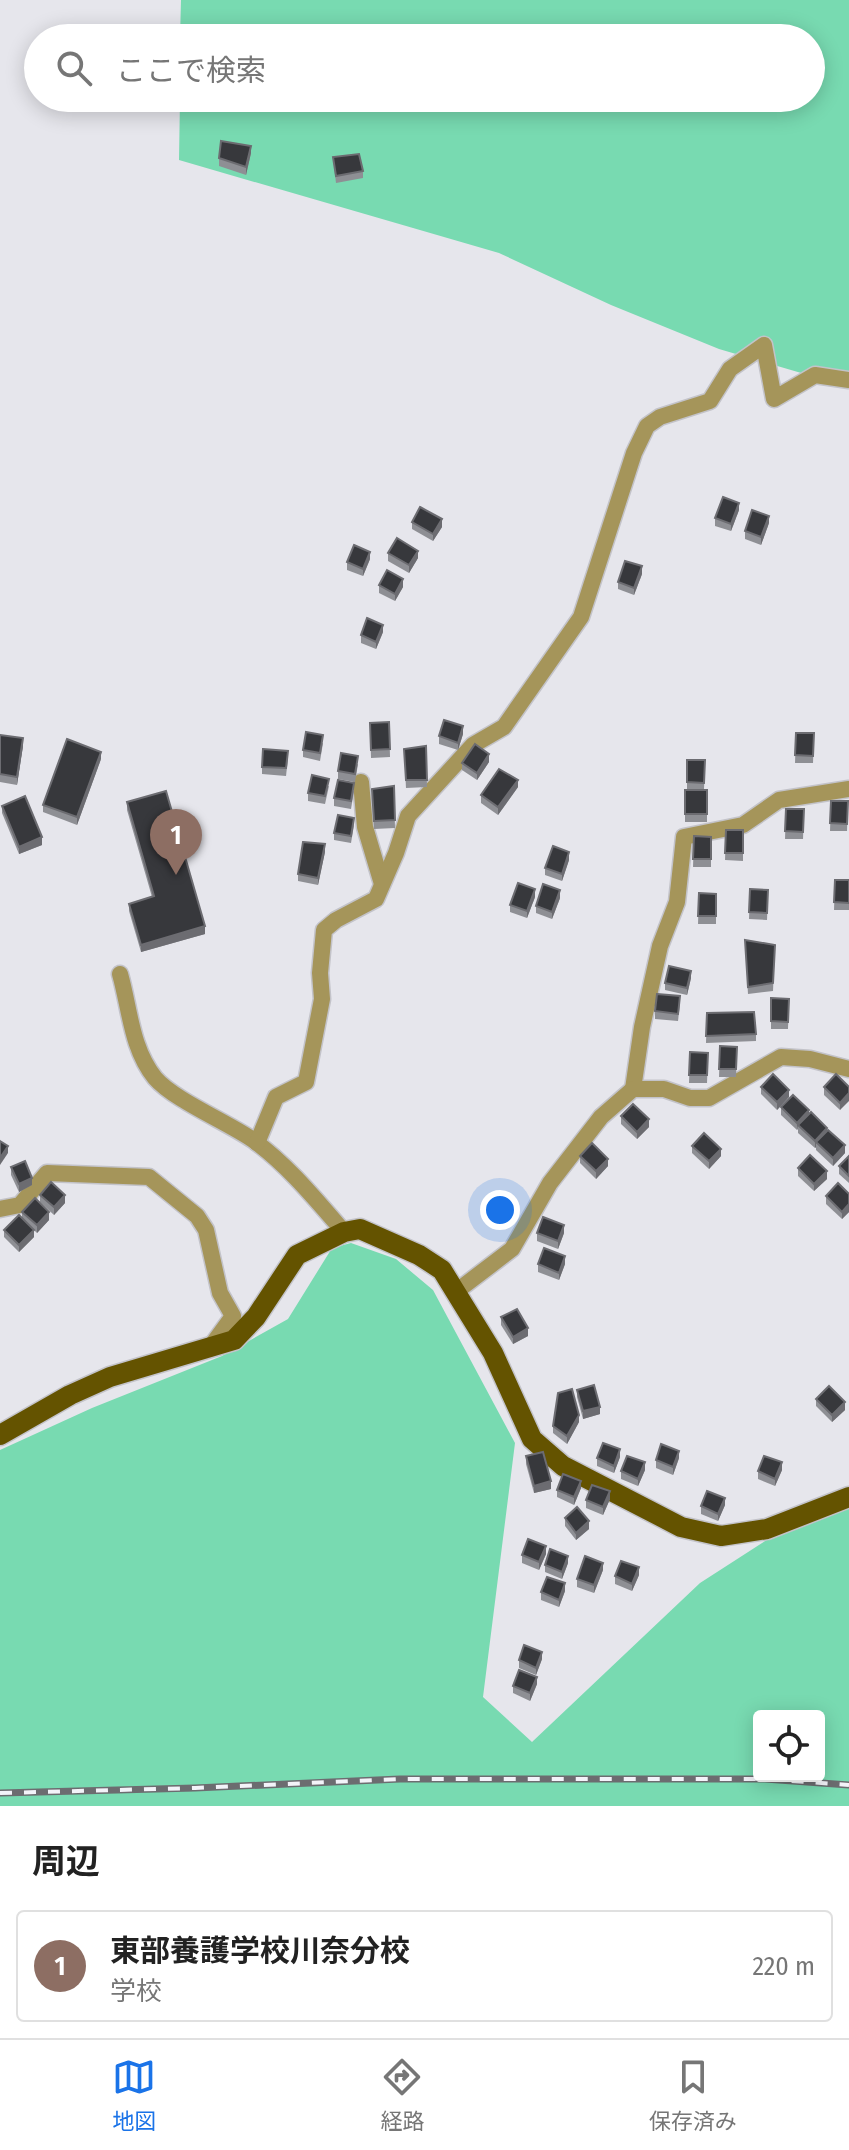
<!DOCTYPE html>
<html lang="ja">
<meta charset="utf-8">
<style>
body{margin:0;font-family:"Fira Sans Condensed","Noto Sans JP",sans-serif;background:#f2f2f2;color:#222}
.controls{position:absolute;right:24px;bottom:24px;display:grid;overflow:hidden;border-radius:8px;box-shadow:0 4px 20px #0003}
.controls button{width:72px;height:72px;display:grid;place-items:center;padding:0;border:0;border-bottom:2px solid #e0e0e0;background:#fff;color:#222;font:40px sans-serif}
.you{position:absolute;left:500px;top:1210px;width:28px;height:28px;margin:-20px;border:6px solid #fff;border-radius:50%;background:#1a73e8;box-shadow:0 0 0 12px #1a73e833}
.badge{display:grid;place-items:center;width:52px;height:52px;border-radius:50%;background:#1a73e8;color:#fff;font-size:26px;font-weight:700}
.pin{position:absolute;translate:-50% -66px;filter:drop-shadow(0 2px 4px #0008)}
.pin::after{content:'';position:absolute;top:42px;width:28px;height:24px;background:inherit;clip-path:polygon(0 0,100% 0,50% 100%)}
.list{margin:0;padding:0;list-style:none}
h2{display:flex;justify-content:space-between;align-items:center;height:104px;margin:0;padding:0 32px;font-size:34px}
h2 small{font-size:26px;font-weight:400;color:#767676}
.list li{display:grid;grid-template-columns:52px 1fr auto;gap:24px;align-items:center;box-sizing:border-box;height:112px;margin:0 16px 16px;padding:0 16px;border:2px solid #e0e0e0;border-radius:8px}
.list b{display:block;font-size:30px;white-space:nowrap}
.list p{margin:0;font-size:26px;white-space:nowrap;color:#767676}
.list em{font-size:26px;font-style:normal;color:#767676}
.icon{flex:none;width:44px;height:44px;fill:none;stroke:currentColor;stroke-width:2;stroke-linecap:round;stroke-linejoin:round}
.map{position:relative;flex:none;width:849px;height:1806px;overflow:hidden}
.search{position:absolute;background:#fff;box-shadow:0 4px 20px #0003;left:24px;right:24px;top:24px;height:88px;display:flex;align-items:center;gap:20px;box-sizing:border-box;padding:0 28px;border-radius:44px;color:#767676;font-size:30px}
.sheet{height:232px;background:#fff}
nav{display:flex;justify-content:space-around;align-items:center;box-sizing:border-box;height:112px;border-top:2px solid #e0e0e0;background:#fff;font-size:22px;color:#767676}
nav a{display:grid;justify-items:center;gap:4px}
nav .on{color:#1a73e8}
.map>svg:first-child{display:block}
.green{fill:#78dab1;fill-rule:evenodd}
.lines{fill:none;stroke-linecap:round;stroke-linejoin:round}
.minor-casing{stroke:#c3c3c9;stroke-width:19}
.major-casing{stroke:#c3c3c9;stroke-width:23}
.minor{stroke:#a5955a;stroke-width:16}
.major{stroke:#645300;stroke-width:20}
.rail-casing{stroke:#6c6c70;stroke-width:7}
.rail{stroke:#f3f3f9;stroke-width:4;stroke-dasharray:12;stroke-linecap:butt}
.wall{fill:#8e8f94}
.shaded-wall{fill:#6c6c71}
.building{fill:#37383c;stroke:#6c6c71;stroke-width:2}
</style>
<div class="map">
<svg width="849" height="1806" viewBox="0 0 849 1806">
<rect width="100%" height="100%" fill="#e6e6ec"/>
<!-- green -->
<g class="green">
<path d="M181 0H849V387L719 349 611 305 499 253 179 160 180 98H811V38H180Z"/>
<path d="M351 1243 396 1259 433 1290 515 1443 483 1697 532 1742 700 1583 849 1487V1806H0V1450L92 1408 222 1356 288 1319 332 1248ZM759 1716H819V1776H759Z"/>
</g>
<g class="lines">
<defs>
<g id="minor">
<path d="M361 782 365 827 382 884"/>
<path d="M120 974C130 1009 131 1048 155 1078 174 1100 227 1122 253 1140 288 1165 317 1201 344 1232"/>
<path d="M633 1089 642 1027 660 946 677 902 684 837 743 825 779 800 849 789"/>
<path d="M257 1143 276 1097 306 1082 322 999 320 973 324 930 336 920 376 899 396 853 408 816 473 745 504 727 581 617 634 453 647 426 660 417 710 401 730 369 764 345 774 399 815 375 849 380"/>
<path d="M0 1209 20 1205 47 1173 149 1177 197 1216 206 1230 220 1293 233 1316 209 1349"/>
<path d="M457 1291 512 1249 550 1183 601 1117 633 1089H664L690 1098H709L781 1057 810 1059 849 1069"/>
</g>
<path id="major" d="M0 1435 70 1395 110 1377 234 1340 256 1317 297 1255 344 1232 360 1229 419 1255 442 1270 493 1353 532 1439 563 1466 681 1527 721 1536 767 1529 849 1497"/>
</defs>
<!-- minor casing -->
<use href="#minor" class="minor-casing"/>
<!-- major casing -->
<use href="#major" class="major-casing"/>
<!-- minor -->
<use href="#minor" class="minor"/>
<!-- major -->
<use href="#major" class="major"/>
<defs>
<path id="rail" d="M0 1793 195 1788 400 1779H765L849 1785"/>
</defs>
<!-- rail casing -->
<use href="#rail" class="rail-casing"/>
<!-- rail -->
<use href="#rail" class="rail"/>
</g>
<!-- wall -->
<g class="wall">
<path d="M251 153 246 175 219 166V158Z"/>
<path d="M333 157 363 171V178L336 183Z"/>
<path d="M739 510 731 531 715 526V518Z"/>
<path d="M412 522 442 527 433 541 412 529Z"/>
<path d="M769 523 761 545 745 539V531Z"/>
<path d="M388 553 418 558 409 573 388 561Z"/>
<path d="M370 559 363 576 347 570V562Z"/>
<path d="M642 574 634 595 618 589V582Z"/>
<path d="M379 585 403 587 395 601 379 593Z"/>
<path d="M383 632 376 649 361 643V635Z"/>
<path d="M389 722 390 757 371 758 370 723Z"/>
<path d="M796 733H814L813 763H795Z"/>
<path d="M463 734 458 750 439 744V736Z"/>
<path d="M0 735 23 746 17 785 0 782Z"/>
<path d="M323 743 320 761 303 757V750Z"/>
<path d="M426 746 427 787 406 788 404 749Z"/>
<path d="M101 759 77 825 43 812V805Z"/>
<path d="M288 759 286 776 262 774V767Z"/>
<path d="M687 760H705L704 790H687Z"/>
<path d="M489 762 477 780 462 770V763Z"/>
<path d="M358 764 355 782 338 779V771Z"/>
<path d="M329 786 325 804 308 801V793Z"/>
<path d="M394 786 395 828 374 829 372 789Z"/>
<path d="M518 787 498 815 481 803V795Z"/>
<rect x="685" y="790" width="22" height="32"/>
<path d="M354 791 351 809 334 806V798Z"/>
<path d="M831 801H848L847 831H830Z"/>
<path d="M127 802 205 934 141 952 129 911V904L152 897 127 810Z"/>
<path d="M2 806 42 845 19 854 2 813Z"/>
<path d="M786 809H804L803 839H785Z"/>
<path d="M354 825 351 843 334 840V833Z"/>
<path d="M726 830H743V861L725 860Z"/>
<path d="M694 836 711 837V867H693Z"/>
<path d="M325 852 318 885 298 881V874Z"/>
<path d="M569 860 562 881 545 875V868Z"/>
<path d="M835 880H849V910H834Z"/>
<path d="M750 889 768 890 767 920 749 919Z"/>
<path d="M699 893 716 894V924H698Z"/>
<path d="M535 897 527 918 510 912V905Z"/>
<path d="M560 898 552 919 536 913V906Z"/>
<path d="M745 940 775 945 773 991 748 994Z"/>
<path d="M691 978 687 995 665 990V983Z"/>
<path d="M771 998 789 999 788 1029H771Z"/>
<path d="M680 1004 678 1021 655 1019V1011Z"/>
<path d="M707 1013 756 1034V1041L706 1043Z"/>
<path d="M720 1046 737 1047 736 1077H719Z"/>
<path d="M690 1052 708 1053 707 1083H689Z"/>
<path d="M761 1087 789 1097 777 1110 761 1094Z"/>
<path d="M824 1087H849L840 1110 824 1095Z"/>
<path d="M781 1107 809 1114 827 1131 845 1153 833 1166 816 1150V1147L815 1148 798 1133V1129L797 1130 781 1115Z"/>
<path d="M621 1116 649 1127 637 1139 621 1124Z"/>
<path d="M692 1146 721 1156 709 1169 692 1153Z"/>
<path d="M580 1156 608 1166 596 1179 580 1163Z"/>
<path d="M849 1156V1183L839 1174V1166Z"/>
<path d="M11 1167 32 1185 19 1192 11 1175Z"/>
<path d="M798 1168 827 1179 814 1191 798 1176Z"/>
<path d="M849 1194V1212L842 1219 826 1204V1196Z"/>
<path d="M40 1195 65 1203 54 1215 40 1202Z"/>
<path d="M22 1212 49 1220 37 1233 34 1230V1237L19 1252 4 1237V1230L22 1218Z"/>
<path d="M537 1233H564L558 1249 537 1241Z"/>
<path d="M538 1264H565L559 1280 538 1272Z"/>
<path d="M501 1317 528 1336 513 1344 501 1325Z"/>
<path d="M577 1390 600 1414 583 1419 577 1397Z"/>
<path d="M816 1399 845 1410 832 1422 816 1406Z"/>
<path d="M579 1422 567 1444 553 1433V1426Z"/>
<path d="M526 1456 551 1489 534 1493 526 1464Z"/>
<path d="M620 1457 614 1473 597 1466V1458Z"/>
<path d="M679 1458 673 1475 656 1468V1460Z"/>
<path d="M645 1470 638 1486 621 1479V1471Z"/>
<path d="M782 1470 775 1486 758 1479V1471Z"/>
<path d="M581 1488 574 1505 557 1497V1490Z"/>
<path d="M610 1499 603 1515 586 1508V1500Z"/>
<path d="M725 1505 718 1521 701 1514V1506Z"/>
<path d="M565 1518 589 1529 576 1540 565 1526Z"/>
<path d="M546 1554 539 1570 522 1563V1555Z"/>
<path d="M568 1563 562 1579 545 1572V1565Z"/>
<path d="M603 1570 594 1593 577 1587V1579Z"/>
<path d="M639 1575 632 1591 615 1584V1576Z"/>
<path d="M565 1591 559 1607 541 1600V1592Z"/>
<path d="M542 1659 536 1675 519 1668V1660Z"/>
<path d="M537 1684 530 1701 513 1693V1686Z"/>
</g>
<!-- shaded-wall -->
<g class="shaded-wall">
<path d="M251 146V153L246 175V167Z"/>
<path d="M739 503V510L731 531V524Z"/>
<path d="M769 516V523L761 545V537Z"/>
<path d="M442 519V527L433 541V534Z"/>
<path d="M418 551V558L409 573V565Z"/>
<path d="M370 552V559L363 576V569Z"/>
<path d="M642 566V574L634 595V588Z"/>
<path d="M403 579V587L395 601V594Z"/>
<path d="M383 625V632L376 649V642Z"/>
<path d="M463 726V734L458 750V743Z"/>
<path d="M23 738V746L17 785V777Z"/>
<path d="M101 752V759L77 825V817Z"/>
<path d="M489 754V762L477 780V773Z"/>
<path d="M518 780V787L498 815V807Z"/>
<path d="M42 837V845L19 854V847Z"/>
<path d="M325 844V852L318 885V878Z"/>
<path d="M569 852V860L562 881V874Z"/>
<path d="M535 889V897L527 918V911Z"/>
<path d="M560 890V898L552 919V912Z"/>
<path d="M205 926V934L141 952V945Z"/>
<path d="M691 971V978L687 995V988Z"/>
<path d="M789 1090V1097L777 1110V1102Z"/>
<path d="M849 1093V1101L840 1110V1103Z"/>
<path d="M809 1110V1118L798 1125 797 1130V1123Z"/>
<path d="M649 1119V1127L637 1139V1132Z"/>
<path d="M827 1128V1136L816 1142V1147L815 1148V1141Z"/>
<path d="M845 1145V1153L833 1166V1158Z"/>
<path d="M8 1146V1153L0 1165V1158Z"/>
<path d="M721 1149V1156L709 1169V1161Z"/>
<path d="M608 1159V1166L596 1179V1171Z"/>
<path d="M827 1171V1179L814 1191V1184Z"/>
<path d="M32 1178V1185L19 1192V1184Z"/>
<path d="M65 1195V1203L54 1215V1207Z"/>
<path d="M849 1204V1212L842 1219V1212Z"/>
<path d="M49 1212V1220L37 1233V1225Z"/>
<path d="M564 1225V1233L558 1249V1241Z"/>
<path d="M34 1230V1237L19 1252V1245Z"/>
<path d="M565 1256V1264L559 1280V1273Z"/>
<path d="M528 1328V1336L513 1344V1337Z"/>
<path d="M845 1402V1410L832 1422V1415Z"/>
<path d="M600 1407V1414L583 1419V1411Z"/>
<path d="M579 1415V1422L567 1444V1436Z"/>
<path d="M620 1449V1457L614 1473V1466Z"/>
<path d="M679 1451V1458L673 1475V1467Z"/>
<path d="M645 1462V1470L638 1486V1479Z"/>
<path d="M782 1462V1470L775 1486V1479Z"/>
<path d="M551 1481V1489L534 1493V1486Z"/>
<path d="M581 1481V1488L574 1505V1497Z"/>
<path d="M610 1491V1499L603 1515V1507Z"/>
<path d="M725 1498V1505L718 1521V1514Z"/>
<path d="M589 1521V1529L576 1540V1533Z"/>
<path d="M546 1546V1554L539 1570V1562Z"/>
<path d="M568 1556V1563L562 1579V1572Z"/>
<path d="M603 1563V1570L594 1593V1585Z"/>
<path d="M639 1567V1575L632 1591V1584Z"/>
<path d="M565 1583V1591L559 1607V1600Z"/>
<path d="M542 1652V1659L536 1675V1668Z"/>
<path d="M537 1677V1684L530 1701V1693Z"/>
</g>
<!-- building -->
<g class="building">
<path d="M221 141 251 146 246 167 219 158Z"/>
<path d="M359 154 363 171 336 176 333 157Z"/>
<path d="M723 497 739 503 731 524 715 518Z"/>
<path d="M420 507 442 519 433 534 412 522Z"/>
<path d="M752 510 769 516 761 537 745 531Z"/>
<path d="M397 538 418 551 409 565 388 553Z"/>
<path d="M354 545 370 552 363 569 347 562Z"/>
<path d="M625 561 642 566 634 588 618 582Z"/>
<path d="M387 570 403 579 395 594 379 585Z"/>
<path d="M367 618 383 625 376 642 361 635Z"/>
<path d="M444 720 463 726 458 743 439 736Z"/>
<path d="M389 722 390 749 371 750 370 723Z"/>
<path d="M306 732 323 735 320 753 303 750Z"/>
<path d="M796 733H814L813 756 795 755Z"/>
<path d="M0 735 23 738 17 777 0 774Z"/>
<path d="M67 739 101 752 77 817 43 805Z"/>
<path d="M475 744 489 754 477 773 462 763Z"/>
<path d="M426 746 427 780H406L404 749Z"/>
<path d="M263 749 288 751 286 768 262 767Z"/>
<path d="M341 753 358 756 355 774 338 771Z"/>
<path d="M687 760H705L704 783 687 782Z"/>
<path d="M499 769 518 780 498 807 481 795Z"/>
<path d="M312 775 329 779 325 796 308 793Z"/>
<path d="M338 780 354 783 351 801 334 798Z"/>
<path d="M394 786 395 820 374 821 372 789Z"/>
<rect x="685" y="790" width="22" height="24"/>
<path d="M166 791 205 926 141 945 129 904 154 896 127 802Z"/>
<path d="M25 796 42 837 19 847 2 806Z"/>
<path d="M831 801H848L847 824 830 823Z"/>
<path d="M786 809H804L803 832 785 831Z"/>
<path d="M338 815 354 818 351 836 334 833Z"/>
<path d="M726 830H743V853H725Z"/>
<path d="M694 836 711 837V859H693Z"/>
<path d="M303 842 325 844 318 878 298 874Z"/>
<path d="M553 846 569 852 562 874 545 868Z"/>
<path d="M835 880H849V903L834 902Z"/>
<path d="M518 883 535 889 527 911 510 905Z"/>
<path d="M543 884 560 890 552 912 536 906Z"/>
<path d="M750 889 768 890 767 913 749 912Z"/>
<path d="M699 893 716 894V916H698Z"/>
<path d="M745 940 775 945 773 983 748 987Z"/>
<path d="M669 966 691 971 687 988 665 983Z"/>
<path d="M657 994 680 996 678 1014 655 1011Z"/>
<path d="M771 998 789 999 788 1022 771 1021Z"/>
<path d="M754 1012 756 1034 706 1036 707 1013Z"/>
<path d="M720 1046 737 1047 736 1069H719Z"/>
<path d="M690 1052 708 1053 707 1075H689Z"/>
<path d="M773 1074 789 1090 777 1102 761 1087Z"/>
<path d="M836 1074 849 1087V1093L840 1103 824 1087Z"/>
<path d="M793 1095 809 1110 797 1123 781 1107Z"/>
<path d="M633 1104 649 1119 637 1132 621 1116Z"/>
<path d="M811 1112 827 1128 815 1141 798 1125Z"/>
<path d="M828 1130 845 1145 833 1158 816 1142Z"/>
<path d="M704 1133 721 1149 709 1161 692 1146Z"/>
<path d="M0 1141 8 1146 0 1158Z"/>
<path d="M592 1143 608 1159 596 1171 580 1156Z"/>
<path d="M810 1155 827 1171 814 1184 798 1168Z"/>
<path d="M849 1156V1176L839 1166Z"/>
<path d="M25 1161 32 1178 19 1184 11 1167Z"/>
<path d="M51 1182 65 1195 54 1207 40 1195Z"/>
<path d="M838 1183 849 1194V1204L842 1212 826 1196Z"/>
<path d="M35 1198 49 1212 37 1225 22 1212Z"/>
<path d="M19 1215 34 1230 19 1245 4 1230Z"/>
<path d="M543 1217 564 1225 558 1241 537 1233Z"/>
<path d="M544 1248 565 1256 559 1273 538 1264Z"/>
<path d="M517 1309 528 1328 513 1337 501 1317Z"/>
<path d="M594 1385 600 1407 583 1411 577 1390Z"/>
<path d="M829 1386 845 1402 832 1415 816 1399Z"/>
<path d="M572 1389 579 1415 567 1436 553 1426 558 1393Z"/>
<path d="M603 1443 620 1449 614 1466 597 1458Z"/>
<path d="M661 1444 679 1451 673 1467 656 1460Z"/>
<path d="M543 1452 551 1481 534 1486 526 1456Z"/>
<path d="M627 1456 645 1462 638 1479 621 1471Z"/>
<path d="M764 1456 782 1462 775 1479 758 1471Z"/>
<path d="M563 1474 581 1481 574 1497 557 1490Z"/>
<path d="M592 1485 610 1491 603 1507 586 1500Z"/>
<path d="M707 1491 725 1498 718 1514 701 1506Z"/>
<path d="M577 1507 589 1521 576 1533 565 1518Z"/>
<path d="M528 1539 546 1546 539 1562 522 1555Z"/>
<path d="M550 1549 568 1556 562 1572 545 1565Z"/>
<path d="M585 1556 603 1563 594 1585 577 1579Z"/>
<path d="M621 1561 639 1567 632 1584 615 1576Z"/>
<path d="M547 1577 565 1583 559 1600 541 1592Z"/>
<path d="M524 1645 542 1652 536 1668 519 1660Z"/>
<path d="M519 1670 537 1677 530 1693 513 1686Z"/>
</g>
</svg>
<div class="controls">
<button><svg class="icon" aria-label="locate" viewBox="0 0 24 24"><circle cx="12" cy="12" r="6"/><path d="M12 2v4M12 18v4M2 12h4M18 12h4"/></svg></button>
</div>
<div class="you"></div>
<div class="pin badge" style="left:176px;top:875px;background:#8d6e63">1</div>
<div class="search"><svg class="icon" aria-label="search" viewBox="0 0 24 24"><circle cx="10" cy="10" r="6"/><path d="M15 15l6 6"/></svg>ここで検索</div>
</div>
<section class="sheet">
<h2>周辺<small></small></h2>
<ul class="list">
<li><span class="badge" style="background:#8d6e63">1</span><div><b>東部養護学校川奈分校</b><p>学校</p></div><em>220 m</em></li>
</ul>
</section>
<nav>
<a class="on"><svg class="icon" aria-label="map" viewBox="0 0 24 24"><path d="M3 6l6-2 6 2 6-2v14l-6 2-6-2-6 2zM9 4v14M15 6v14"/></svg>地図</a>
<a><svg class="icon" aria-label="directions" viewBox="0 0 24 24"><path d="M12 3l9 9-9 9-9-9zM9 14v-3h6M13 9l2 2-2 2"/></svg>経路</a>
<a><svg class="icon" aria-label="saved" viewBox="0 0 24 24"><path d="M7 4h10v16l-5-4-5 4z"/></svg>保存済み</a>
</nav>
